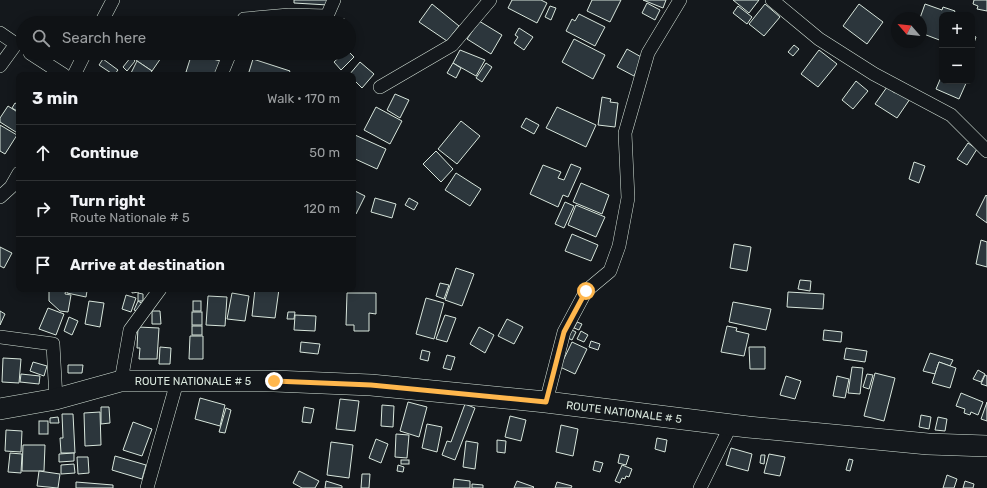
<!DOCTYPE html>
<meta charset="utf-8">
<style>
body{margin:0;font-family:Rubik,sans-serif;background:#181b1e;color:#f1f3f6}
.controls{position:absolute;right:12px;top:12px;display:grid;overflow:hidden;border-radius:8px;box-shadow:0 2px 10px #0003}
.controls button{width:36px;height:36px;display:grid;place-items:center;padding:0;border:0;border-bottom:1px solid #2f3234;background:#0f1215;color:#f1f3f6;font:20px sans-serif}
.compass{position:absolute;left:891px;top:12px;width:36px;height:36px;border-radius:50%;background:#0f1215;box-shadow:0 2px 10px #0003;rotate:298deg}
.stop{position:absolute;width:12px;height:12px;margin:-9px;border:3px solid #ffb74d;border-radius:50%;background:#fff}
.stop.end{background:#ffb74d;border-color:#fff;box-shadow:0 1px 4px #0008}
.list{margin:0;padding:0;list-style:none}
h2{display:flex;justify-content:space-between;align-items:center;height:52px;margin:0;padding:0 16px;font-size:17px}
h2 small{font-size:13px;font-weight:400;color:#9b9ea0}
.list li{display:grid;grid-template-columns:26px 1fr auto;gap:12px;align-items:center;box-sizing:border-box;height:56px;padding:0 16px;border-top:1px solid #2f3234}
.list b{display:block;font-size:15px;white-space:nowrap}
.list p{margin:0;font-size:13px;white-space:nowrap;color:#9b9ea0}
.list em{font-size:13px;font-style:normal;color:#9b9ea0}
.icon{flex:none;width:22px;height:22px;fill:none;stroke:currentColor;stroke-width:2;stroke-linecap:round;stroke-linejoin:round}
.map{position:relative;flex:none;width:987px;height:488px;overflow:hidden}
.search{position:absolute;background:#0f1215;box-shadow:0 2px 10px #0003;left:16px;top:16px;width:340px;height:44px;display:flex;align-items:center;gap:10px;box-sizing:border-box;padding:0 14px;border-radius:22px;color:#9b9ea0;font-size:15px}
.panel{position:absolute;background:#0f1215;box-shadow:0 2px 10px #0003;left:16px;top:72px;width:340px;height:220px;border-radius:8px}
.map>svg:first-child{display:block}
.building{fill:#2c363c;stroke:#d8e6dc}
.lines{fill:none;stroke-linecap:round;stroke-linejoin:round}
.minor-casing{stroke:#d8e6dc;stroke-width:14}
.primary-casing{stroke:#d8e6dc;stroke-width:22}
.minor{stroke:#14181c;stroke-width:13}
.primary{stroke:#14181c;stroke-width:21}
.route{stroke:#ffb74d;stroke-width:5}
.labels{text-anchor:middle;stroke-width:3;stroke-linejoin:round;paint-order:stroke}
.street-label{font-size:11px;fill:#d8e6dc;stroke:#14181c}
</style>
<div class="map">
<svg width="987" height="488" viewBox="0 0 987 488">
<rect width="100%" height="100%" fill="#14181c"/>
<!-- building -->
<g class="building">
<path d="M294 0H329L328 5 294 3Z"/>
<path d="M512 0H541L547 3 537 23 508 8Z"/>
<path d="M592 0H621L610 22 587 11Z"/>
<path d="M643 0H666L663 8Z"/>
<path d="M733 0H759L749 13Z"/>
<path d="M974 0H987V11L977 9 978 6 973 4Z"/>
<path d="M647 3 660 10 655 20 642 13Z"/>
<path d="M432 4 459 26 447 41 419 22Z"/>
<path d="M765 4 780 17 764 36 749 24Z"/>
<path d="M859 4 883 22 867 44 843 26Z"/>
<path d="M925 4 942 10 943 7 955 11 953 15H942V41L921 33 920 18Z"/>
<path d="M550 6 556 8 551 20 545 17Z"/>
<path d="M738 6 752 17 747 24 733 13Z"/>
<path d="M579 14 605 27 595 46 566 31 572 19 575 21Z"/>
<rect x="335" y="19" width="9" height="4"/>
<rect x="297" y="21" width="35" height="2"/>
<path d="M479 21 502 35 491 54 467 39Z"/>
<path d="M519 28 533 37 524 50 514 43 518 37 515 35Z"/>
<path d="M972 35 976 37 972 49Z"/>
<path d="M574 39 605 55 593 79 562 62Z"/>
<path d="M794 45 799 49 793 56 788 52Z"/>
<path d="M627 49 643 58 634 76 617 67Z"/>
<path d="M460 50 485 60 476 76 453 63Z"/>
<path d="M819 50 837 64 818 87 801 74Z"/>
<path d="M349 52 354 57 341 70 334 62 344 53Z"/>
<path d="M137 53H155L161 58 152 71 133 58Z"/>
<path d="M192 53 220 61 215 75H196L186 72Z"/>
<path d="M131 57 135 61 127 71 123 67Z"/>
<path d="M103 59 118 70 114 75 99 65Z"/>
<path d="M253 59 290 71 288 75H248Z"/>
<path d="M137 61 152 71 149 75H130Z"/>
<path d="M360 62 374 74 362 88 353 79V75H349Z"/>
<path d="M453 63 461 68 456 78 447 73Z"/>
<path d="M486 63 492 67 482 82 476 78Z"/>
<path d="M942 75V81H967L959 99 936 89Z"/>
<path d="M856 81 868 91 853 109 842 100Z"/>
<path d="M887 87 895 93 897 90 910 99 897 118 875 104Z"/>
<path d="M395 94 409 100 400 118 387 110Z"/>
<path d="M602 97 611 99 610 102 618 103 615 127 598 125Z"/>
<path d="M15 103 19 105V112L12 108Z"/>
<path d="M8 106 19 113V134L0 122V118Z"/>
<path d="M376 107 402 121 390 144 364 130Z"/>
<path d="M557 107 596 125 586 147 546 128Z"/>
<path d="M526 118 539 125 534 134 521 127Z"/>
<path d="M461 121 480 136 457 164 438 149Z"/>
<path d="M0 125 17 135 5 154 0 151Z"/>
<path d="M355 135 386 149 377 169 353 158V139Z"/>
<path d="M968 143 977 149 967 165 957 159Z"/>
<path d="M436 151 453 169 441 182 423 164Z"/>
<path d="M914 162 925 166 919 183 909 179Z"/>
<path d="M571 164 581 168 568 197 563 195 558 207 530 194 543 165 561 172 558 178 564 180Z"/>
<path d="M456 173 481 189 470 206 445 190Z"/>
<path d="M581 183 609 195 602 214 573 202Z"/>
<path d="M353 190 365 196 356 214 353 212Z"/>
<path d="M986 195 987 196V223L976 215Z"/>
<path d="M375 198 396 204 392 218 371 212Z"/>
<path d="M409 198 418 203 414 210 405 205Z"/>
<path d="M565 202 574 206 564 228 555 224Z"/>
<path d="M576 205 605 217 596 237 568 225Z"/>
<path d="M572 234 598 245 591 261 565 251Z"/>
<path d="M981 240 987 242V267L976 264Z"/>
<path d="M734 244 751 247 747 271 730 268Z"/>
<path d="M0 247 12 253 4 268 0 266Z"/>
<path d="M456 268 474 274 462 306 445 300Z"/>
<path d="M800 280 811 281 810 291 798 289Z"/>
<path d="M440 283 449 285 444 299 436 296Z"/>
<path d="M49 289H66L65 294 71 295 68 312 60 311 49 301Z"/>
<path d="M67 289 87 291 86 297 67 293Z"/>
<path d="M132 289H139V292L132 293Z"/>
<path d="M255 289H279L275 318 252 316Z"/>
<path d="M788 292 824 294 823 309 787 307Z"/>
<path d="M138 293 143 294V301H138Z"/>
<path d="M232 293 249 296 245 321 227 319Z"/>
<path d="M347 293H376V314L369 313V331H354V325H346Z"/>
<path d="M126 295 136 298 131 312 122 309Z"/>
<path d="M208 296 227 297 225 326 206 325Z"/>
<path d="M426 298 444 303 434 339 416 334Z"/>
<path d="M89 301 104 303 100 327 85 324Z"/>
<path d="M138 301 143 304 139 312 134 310Z"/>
<rect x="193" y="301" width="8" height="10"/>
<path d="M733 302 771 309 766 330 729 322Z"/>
<path d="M48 308 64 314 56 335 39 329Z"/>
<path d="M0 311 5 314 0 325Z"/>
<path d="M152 311H160L161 324H152Z"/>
<rect x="192" y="312" width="10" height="13"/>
<path d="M288 312H295L294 319H287Z"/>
<path d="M295 315 316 316 315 331 294 330Z"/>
<path d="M445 315 456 318 447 342 436 339Z"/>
<path d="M69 317 78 321 72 335 64 331Z"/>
<path d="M507 319 523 327 514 344 498 336Z"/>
<path d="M577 322 582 324 579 330 574 328Z"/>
<rect x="192" y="326" width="10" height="9"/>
<path d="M727 326 737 328 736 331 749 334 744 356 721 352Z"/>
<path d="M138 327 159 328 157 359H139L140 348H137Z"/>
<path d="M479 327 494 335 485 353 470 344Z"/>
<path d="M572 330 576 332 572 340 568 338Z"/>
<path d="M824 330 842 332 841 342 823 340Z"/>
<path d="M581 331 588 335 584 342 577 339Z"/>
<path d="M190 336H203V359H189Z"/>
<path d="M591 341 600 344 598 350 589 347Z"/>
<path d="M301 342 320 344 318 354 300 352Z"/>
<path d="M572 342 587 349 575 374 560 367Z"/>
<path d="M160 347 171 348 170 364H159Z"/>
<path d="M749 347H765V369H750Z"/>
<path d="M846 348 867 351 865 362 844 359Z"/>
<path d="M422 350 430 352 428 361 420 359Z"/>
<path d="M930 353 953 360 950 366 939 362 935 374 923 371Z"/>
<path d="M447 355 455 357 451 370 443 368Z"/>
<path d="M3 358 21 359 19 383 2 382Z"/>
<path d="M33 362 47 366 44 376 30 371Z"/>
<path d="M939 362 956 368 950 388 932 383Z"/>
<path d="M68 365H83L82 373H68Z"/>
<path d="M852 367 863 368 860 394 848 393Z"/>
<path d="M978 370 985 374 981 382 973 379Z"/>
<path d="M875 373 895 378 884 421 864 416Z"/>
<path d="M21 374 40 376 39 384 20 382Z"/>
<path d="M867 374 873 375 869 389 863 387Z"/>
<path d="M985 375 987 376V386L981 384Z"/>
<path d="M786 376 801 381 795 399 780 395Z"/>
<path d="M837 376 849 379 845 398 833 396Z"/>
<path d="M961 393 983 402 978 415 971 412 970 415 964 413 965 409 956 406Z"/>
<path d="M200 398 225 405 220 426 195 419Z"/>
<path d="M340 399 359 401 355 431 336 429Z"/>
<path d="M408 402 427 407 419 437 400 431Z"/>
<path d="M987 402V421L981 419Z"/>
<path d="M465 404 475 408 455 460 442 455 447 441 451 442Z"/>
<path d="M382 405 394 406 393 427 381 426Z"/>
<path d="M101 407H109L110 423 101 424Z"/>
<path d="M304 407 314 409 311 423 302 422Z"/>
<path d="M226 408 231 410 225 433 219 432Z"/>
<path d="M100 412 101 445 85 446 84 413Z"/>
<path d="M62 414H73L75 453H61L60 438H63Z"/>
<path d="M921 415 931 417 929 429 919 427Z"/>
<path d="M510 416 526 420 521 441 505 437Z"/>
<path d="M58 417 59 423H50V418Z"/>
<path d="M938 417 947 419 945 431 935 430Z"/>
<rect x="39" y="421" width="9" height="13"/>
<path d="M133 422 152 429 142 456 123 450Z"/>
<path d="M427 424 442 427 437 452 422 448Z"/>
<path d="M561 425 578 429 573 456 556 452Z"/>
<path d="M6 430 22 431 21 452 5 451Z"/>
<path d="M396 434 409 435 407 458 395 457Z"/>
<path d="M657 438 667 440 665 452 655 449Z"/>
<path d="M376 439 388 444 381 463 369 458Z"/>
<path d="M497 440 506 441 505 453 497 452Z"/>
<path d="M466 441 478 443 475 469 463 467Z"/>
<path d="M331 442 353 445 349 478 327 475Z"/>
<path d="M23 445H45L44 471H22Z"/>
<path d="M731 448 752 454 748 471 726 465Z"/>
<path d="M10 453 22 454 21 473 8 472Z"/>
<path d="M74 453V461L59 462V454Z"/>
<path d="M620 454 629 456 626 465 618 463Z"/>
<path d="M769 454 785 457 780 476 764 473Z"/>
<path d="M761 455H765L764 464 760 463Z"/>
<path d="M115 456 146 465 142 479 112 470Z"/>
<path d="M77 457H88L89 473 78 474Z"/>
<path d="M849 459 853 460 850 471 846 470Z"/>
<rect x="401" y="460" width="8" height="4"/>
<path d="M595 461 603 463 600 472 593 470Z"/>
<path d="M74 464 75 473 61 474V465Z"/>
<path d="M398 465 404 467 403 472 397 471Z"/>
<path d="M622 465 632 469 629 477 626 476 625 479 622 478 620 483 615 481Z"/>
<path d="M39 471 60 474 58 488 37 486Z"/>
<path d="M299 471 319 481 315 488H302L293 483Z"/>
<path d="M362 474H370L369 488H361Z"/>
<path d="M947 475 957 479 954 488H943Z"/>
<path d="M454 479 470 481V488H453Z"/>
<path d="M326 481 342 486V488H325Z"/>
<path d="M517 481 534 487 533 488H514Z"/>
<path d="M965 481 974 484 973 488H963Z"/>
<path d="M76 482 113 485V488H76Z"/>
<path d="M557 482 572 486 571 488H555Z"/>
<path d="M472 484 483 485V488H472Z"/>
</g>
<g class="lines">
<defs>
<g id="minor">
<path d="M772 0 819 39 874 74 951 115 987 151"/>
<path d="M101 23 113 0"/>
<path d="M242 23 244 19 289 15 327 16 334 0"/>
<path d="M0 33 16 44 0 66"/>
<path d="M30 53 64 75"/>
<path d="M74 75 85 53"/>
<path d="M221 75 230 53"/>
<path d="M380 87 452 45 490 0"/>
<path d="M0 197 11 187 19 173"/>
<path d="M0 337 53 344 56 399"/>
<path d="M121 381 130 330 160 289"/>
<path d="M546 402 564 332 586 291 610 271 619 246 628 198 625 133 648 53 680 0"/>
<path d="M147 488 177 382"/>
<path d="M700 488 731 425"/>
</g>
<path id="primary" d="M0 409 56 399 121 381H274L371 385 546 402 748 427 928 444 987 446"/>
</defs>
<!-- minor casing -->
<use href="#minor" class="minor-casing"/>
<!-- primary casing -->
<use href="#primary" class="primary-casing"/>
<!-- minor -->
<use href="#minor" class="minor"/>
<!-- primary -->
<use href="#primary" class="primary"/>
</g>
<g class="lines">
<!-- route -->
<path class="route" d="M274 381 371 385 546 402 564 332 586 291"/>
</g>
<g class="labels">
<!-- street labels -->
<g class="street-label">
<text x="193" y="385">ROUTE NATIONALE # 5</text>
<text transform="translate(624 412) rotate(7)" y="4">ROUTE NATIONALE # 5</text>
</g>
</g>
</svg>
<div class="controls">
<button>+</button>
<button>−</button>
</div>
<svg class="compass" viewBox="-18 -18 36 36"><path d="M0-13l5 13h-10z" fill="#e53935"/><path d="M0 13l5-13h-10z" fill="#9b9ea0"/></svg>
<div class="stop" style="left:586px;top:291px"></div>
<div class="stop end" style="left:274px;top:381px"></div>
<div class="search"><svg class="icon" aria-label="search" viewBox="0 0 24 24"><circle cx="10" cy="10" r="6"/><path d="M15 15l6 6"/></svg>Search here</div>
<section class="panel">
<h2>3 min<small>Walk · 170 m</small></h2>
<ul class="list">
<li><svg class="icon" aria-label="ahead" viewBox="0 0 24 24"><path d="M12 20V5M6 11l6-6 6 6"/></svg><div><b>Continue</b></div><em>50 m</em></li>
<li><svg class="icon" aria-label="right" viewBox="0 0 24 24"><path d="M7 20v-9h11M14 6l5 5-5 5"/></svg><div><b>Turn right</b><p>Route Nationale # 5</p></div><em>120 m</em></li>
<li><svg class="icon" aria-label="arrive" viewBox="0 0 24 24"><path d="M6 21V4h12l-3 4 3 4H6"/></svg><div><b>Arrive at destination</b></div></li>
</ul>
</section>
</div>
